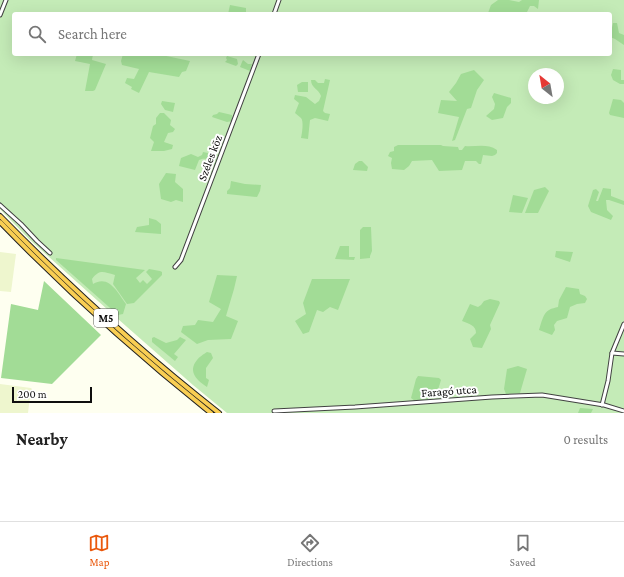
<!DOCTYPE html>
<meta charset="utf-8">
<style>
body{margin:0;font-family:"Crimson Pro",serif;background:#f6f6f6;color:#222}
.compass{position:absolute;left:528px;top:68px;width:36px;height:36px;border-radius:50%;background:#fff;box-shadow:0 4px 16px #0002;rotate:329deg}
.scale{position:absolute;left:12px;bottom:10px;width:80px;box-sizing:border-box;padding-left:4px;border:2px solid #0e0e0e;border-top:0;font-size:11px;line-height:14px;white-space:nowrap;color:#0e0e0e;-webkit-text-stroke:3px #fff;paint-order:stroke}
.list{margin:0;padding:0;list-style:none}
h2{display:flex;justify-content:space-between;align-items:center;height:52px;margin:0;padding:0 16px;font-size:17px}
h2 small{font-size:13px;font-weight:400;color:#767676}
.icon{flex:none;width:22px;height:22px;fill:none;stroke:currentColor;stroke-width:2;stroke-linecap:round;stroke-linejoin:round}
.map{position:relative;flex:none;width:624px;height:413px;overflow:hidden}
.search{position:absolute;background:#fff;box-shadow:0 4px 16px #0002;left:12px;right:12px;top:12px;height:44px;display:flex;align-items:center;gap:10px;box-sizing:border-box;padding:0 14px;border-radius:4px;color:#767676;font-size:15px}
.sheet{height:108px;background:#fff}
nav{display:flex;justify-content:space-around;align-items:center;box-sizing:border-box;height:56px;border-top:1px solid #e0e0e0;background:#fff;font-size:11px;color:#767676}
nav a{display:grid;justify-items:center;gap:2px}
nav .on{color:#ea580c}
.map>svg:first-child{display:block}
.farmland{fill:#eef6ce}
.green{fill:#c4ebb7;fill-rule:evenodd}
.forest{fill:#a2dc96}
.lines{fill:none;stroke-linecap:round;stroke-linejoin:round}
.minor-casing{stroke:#414141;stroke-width:5}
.highway-casing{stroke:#1f1f1f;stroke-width:6}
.minor{stroke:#fff;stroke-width:3}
.highway{stroke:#f9ce53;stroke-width:4}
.labels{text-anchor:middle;stroke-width:4;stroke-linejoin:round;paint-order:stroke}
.shield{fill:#fff;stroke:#565656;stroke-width:1}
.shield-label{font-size:11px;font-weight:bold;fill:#0e0e0e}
.street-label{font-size:12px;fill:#0e0e0e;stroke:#fff}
</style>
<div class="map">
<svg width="624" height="413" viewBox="0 0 624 413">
<rect width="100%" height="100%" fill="#fefff0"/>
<!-- farmland -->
<g class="farmland">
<path d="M0 252 16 254 11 292 0 291Z"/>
<path d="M0 384 31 388 35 393 30 397 28 413H0Z"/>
</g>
<!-- green -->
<path class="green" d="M0 0H624V413H227L193 385 118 319 29 239 0 209ZM14 14H610V54H14ZM534 74H558V98H534Z"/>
<!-- forest -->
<g class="forest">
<path d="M498 0H509L519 2 522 0H539L538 9 534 6H530L527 12 529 14H481V12L488 13 491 5Z"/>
<path d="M230 5 246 8V14H228Z"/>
<path d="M613 23H617L619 33 624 35V45L615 39 610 37V33L611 32Z"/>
<path d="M77 54H93L92 60 106 64 95 90 93 91H85L90 64 75 61Z"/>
<path d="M123 54H157L190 61 186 71 182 72 179 77 149 72 139 93 131 89 132 87 125 83 127 78 134 79 139 69 122 65 121 61Z"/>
<path d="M227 56 237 59 238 64 236 66 225 62 227 60 226 58Z"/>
<path d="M243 60 248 64H252L250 71 240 67 242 62Z"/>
<path d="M613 69 621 70V80H624V84H620L613 80 611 75Z"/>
<path d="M474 70 484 80 477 90 471 108 467 109 455 140 452 141 459 117 438 113 441 100 457 101 449 92 456 83 461 74Z"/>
<path d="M325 79 330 80 323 111 325 113 330 114 328 121 315 118 310 120 308 139 301 138C302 134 304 121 301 118 299 116 297 115 295 113L299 103 294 99 295 95 306 97 315 104 319 101 321 96C319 89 311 88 311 80H315L318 83H324Z"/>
<path d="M302 82H308V92H298L297 85Z"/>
<path d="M494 93 511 98V103L507 107 503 118 492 120 486 116 494 109 495 104 492 97Z"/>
<path d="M613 99 621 100 624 103V118L610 115 609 113Z"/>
<path d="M162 101 175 103 173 112 165 110 161 104Z"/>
<path d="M219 112 232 115V121L227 122 212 117 213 115 217 114Z"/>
<path d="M160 113H164L171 120 170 125 175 129 173 132 168 133 164 142 173 145 172 149 164 151H151L154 142 150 138 153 126 156 124V118Z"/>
<path d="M398 145H441L443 146 458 147 459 150H462L465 146C476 147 487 143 497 150V153L495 155 492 156 483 155 481 164H479L476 161H465L462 170 439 171 432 160 412 161 409 166 404 170 392 169 391 163 392 158 388 156 390 152 394 151V147Z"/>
<path d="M203 152 218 155 215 165C209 160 206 157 199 160L195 170 179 166 181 158 191 154 198 157 202 155Z"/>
<path d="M359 161H362L368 167 367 171 353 170 355 164Z"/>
<path d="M166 173 176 174 175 182 183 189V202L176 200 171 202 161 199 159 184Z"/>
<path d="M231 181 245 184 261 185 260 191 257 197 227 194V191L230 188Z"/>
<path d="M545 187 549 191 538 213H525L534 190Z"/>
<path d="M603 188 611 189V196L624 201V205L609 200H606L607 210 613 216 611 220 591 212 588 206 593 190 596 189 599 192 596 201H598Z"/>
<path d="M513 195 528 198 522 213 509 212Z"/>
<path d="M149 218 156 220 161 224V234L135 232 137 227 149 225Z"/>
<path d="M363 227H371L372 251 370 256V258L360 259V230Z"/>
<path d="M340 246H349V257H355L354 260 335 259Z"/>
<path d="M556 251 573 252 570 262 555 257Z"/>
<path d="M56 258 145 270 136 278 140 283 143 280 147 284 152 279 146 272 149 269 160 271 162 272V275L134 303 127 304 113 284 115 275C103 272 100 269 92 279L93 284C109 274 118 293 126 304L123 314 118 315 56 260Z"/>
<path d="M217 275 237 276 234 289 226 316 238 321 231 339 208 340 197 344 181 332 183 326 195 325 198 320 213 322 221 309 209 302Z"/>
<path d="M312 279H350L338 310 330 307 323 312 317 310 309 332 303 334 295 321 306 314 303 303Z"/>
<path d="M44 281 101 335 52 384 1 378 11 304 38 310Z"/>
<path d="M566 287 579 289 580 294 585 296 587 299 585 303 577 304 570 307 567 318 557 321 554 325 555 330 552 335 539 330C541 324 543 313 549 310 552 308 555 308 558 307L559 300Z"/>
<path d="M490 299 499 301 500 303 490 325 491 329 482 348 473 347 470 339 476 333C476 325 469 324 462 321L470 304 478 307 481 305 484 301Z"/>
<path d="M154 337 166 343 177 340 180 337 186 340 174 354 178 357 175 361 152 342V338Z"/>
<path d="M207 352 211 353 213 358 206 368V378L209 380 207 387C198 381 187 372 197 360 199 357 204 354 207 352Z"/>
<path d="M518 366 527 369 520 393 506 394 504 389 507 369Z"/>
<path d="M418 376 439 378 441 380 437 393 431 392 428 399 415 401 411 398 416 379Z"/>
<path d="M580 408 593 409 591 413H578Z"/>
</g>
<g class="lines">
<defs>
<g id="minor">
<path d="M274 14 279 0"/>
<path d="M0 15 6 0"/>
<path d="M0 205 21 224 37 241 50 253"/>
<path d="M175 267 181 260 259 54"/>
<path d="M612 353 624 354"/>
<path d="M602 405 608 381 612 353 624 324"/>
<path d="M274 411 355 407 492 397 542 395 604 405 624 411"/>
</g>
<g id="highway">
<path d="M0 216C69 286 141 352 219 413"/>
<path d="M0 222C66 290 137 354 211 413"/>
</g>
</defs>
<!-- minor casing -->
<use href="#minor" class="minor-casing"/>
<!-- highway casing -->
<use href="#highway" class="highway-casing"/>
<!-- minor -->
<use href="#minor" class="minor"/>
<!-- highway -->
<use href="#highway" class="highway"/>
</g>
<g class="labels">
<!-- shield labels -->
<rect class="shield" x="94" y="309" width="24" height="18" rx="3"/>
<g class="shield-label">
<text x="106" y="322">M5</text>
</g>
<!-- street labels -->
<g class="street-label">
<text transform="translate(210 158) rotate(-69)" y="4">Széles köz</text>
<text transform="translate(449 391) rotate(-4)" y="4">Faragó utca</text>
</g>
</g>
</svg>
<svg class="compass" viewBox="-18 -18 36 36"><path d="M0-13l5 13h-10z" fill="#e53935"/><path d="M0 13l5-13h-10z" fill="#767676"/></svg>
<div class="scale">200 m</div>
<div class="search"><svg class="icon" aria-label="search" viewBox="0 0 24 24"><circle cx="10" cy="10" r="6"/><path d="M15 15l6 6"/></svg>Search here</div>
</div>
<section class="sheet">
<h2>Nearby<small>0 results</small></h2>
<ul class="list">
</ul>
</section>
<nav>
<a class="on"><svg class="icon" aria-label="map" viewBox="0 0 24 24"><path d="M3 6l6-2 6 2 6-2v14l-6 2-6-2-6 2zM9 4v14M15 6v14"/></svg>Map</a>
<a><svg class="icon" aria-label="directions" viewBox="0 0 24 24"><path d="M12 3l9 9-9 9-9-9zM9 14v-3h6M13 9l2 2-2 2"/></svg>Directions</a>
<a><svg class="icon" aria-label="saved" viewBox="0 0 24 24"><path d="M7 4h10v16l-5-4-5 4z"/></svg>Saved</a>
</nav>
